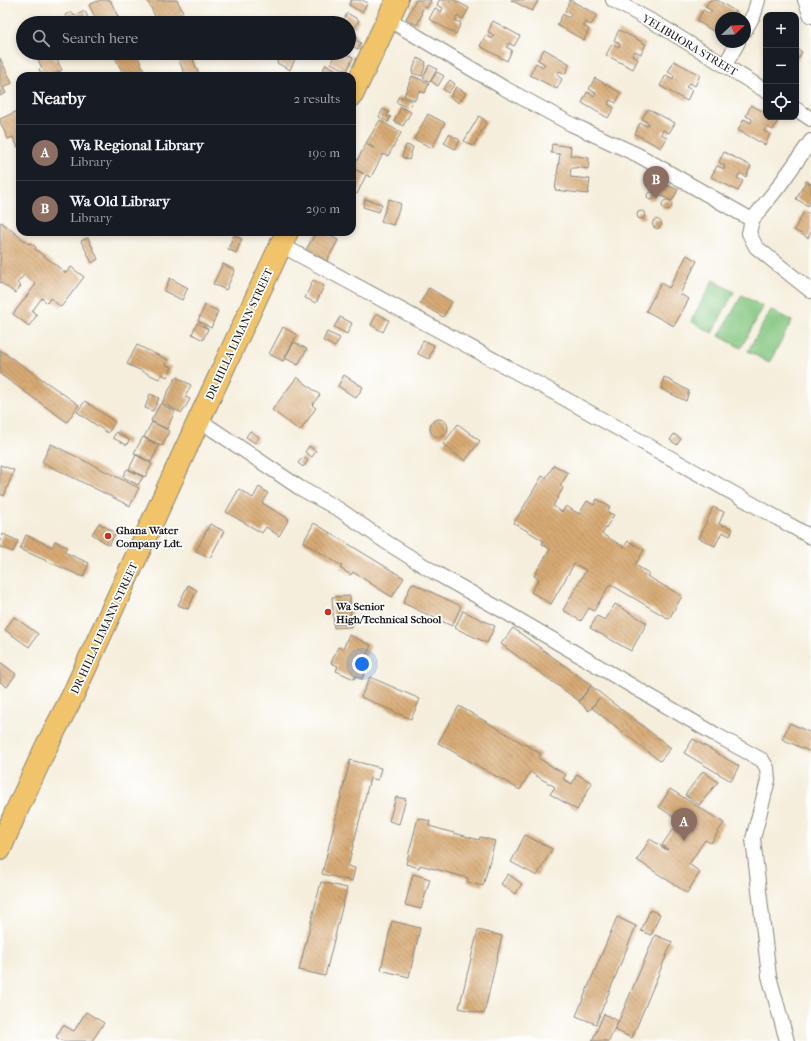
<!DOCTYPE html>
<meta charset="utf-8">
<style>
body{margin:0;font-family:"IM FELL French Canon",serif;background:#242831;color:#f1f3f6}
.controls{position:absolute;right:12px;top:12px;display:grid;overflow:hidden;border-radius:8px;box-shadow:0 2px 6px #0003}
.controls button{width:36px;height:36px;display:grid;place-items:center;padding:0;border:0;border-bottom:1px solid #363941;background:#171b24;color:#f1f3f6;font:20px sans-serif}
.compass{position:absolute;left:715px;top:12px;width:36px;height:36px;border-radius:50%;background:#171b24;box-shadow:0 2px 6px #0003;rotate:67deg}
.you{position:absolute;left:362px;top:664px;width:14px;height:14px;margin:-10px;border:3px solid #fff;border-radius:50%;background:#1a73e8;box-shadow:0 0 0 6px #1a73e833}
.badge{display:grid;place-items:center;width:26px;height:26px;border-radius:50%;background:#c8321e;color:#fff;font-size:13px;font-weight:700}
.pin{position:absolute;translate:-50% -33px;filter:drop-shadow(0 1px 2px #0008)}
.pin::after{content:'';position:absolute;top:21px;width:14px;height:12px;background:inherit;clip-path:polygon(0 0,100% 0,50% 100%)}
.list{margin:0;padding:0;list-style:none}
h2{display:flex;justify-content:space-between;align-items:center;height:52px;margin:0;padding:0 16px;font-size:17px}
h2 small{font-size:13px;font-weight:400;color:#9ea1a6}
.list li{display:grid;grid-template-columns:26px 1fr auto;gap:12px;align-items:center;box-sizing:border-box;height:56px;padding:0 16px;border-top:1px solid #363941}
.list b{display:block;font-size:15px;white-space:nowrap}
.list p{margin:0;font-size:13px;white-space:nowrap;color:#9ea1a6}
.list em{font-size:13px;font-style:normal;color:#9ea1a6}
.icon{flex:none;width:22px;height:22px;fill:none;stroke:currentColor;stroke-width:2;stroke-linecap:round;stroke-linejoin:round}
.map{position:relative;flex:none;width:811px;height:1041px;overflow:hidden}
.search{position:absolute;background:#171b24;box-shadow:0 2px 6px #0003;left:16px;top:16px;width:340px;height:44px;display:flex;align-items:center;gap:10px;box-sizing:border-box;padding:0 14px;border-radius:22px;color:#9ea1a6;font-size:15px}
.panel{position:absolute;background:#171b24;box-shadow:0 2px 6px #0003;left:16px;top:72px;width:340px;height:164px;border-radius:12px}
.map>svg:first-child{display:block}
.grass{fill:#83c67f;stroke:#50714e}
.building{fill:url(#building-back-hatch)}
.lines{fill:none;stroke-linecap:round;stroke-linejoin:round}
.street-casing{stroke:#88857c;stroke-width:16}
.highway-casing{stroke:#88857c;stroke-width:24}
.street{stroke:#fff;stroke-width:14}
.highway{stroke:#f1c36a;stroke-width:22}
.poi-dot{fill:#c8321e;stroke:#fff;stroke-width:1.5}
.labels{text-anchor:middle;stroke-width:3.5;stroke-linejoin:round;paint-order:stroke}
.street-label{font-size:11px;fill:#1c1c1c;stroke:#fff}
.poi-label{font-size:11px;font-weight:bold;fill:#1c1c1c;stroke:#fff;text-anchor:start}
</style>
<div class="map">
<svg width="811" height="1041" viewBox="0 0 811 1041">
<defs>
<pattern id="building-back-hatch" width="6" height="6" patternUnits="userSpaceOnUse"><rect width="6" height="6" fill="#d7aa74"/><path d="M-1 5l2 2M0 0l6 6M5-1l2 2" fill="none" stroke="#ae8a5e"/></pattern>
</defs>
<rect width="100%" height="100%" fill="#fff"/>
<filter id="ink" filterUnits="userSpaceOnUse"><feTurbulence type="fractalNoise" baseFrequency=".025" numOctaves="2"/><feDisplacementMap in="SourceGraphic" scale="8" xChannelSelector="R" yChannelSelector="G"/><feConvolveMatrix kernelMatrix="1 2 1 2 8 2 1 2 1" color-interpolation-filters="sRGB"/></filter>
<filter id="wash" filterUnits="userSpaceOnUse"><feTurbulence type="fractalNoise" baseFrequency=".012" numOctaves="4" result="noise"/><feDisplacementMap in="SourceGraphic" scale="16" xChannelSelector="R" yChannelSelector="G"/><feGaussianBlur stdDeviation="0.9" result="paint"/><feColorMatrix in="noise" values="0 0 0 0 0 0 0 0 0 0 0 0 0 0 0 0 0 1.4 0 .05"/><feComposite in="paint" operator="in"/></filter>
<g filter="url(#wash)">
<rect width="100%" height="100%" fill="#f5eedc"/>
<!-- grass -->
<g class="grass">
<path d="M713 280 734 292 712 333 691 321Z"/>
<path d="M742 295 763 307 741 348 719 336Z"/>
<path d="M771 310 792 321 769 363 748 351Z"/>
</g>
<g id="blocks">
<!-- building -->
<g class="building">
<path d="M100 0H110L121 23H98L89 5Z"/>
<path d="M147 0H177L183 12 179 14 183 23H162L161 20 158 22Z"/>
<path d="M351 0H362L368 3 362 12 349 5Z"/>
<path d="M416 0H431L427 8 424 6 421 13 422 14 417 25 406 19Z"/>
<path d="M439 0H454L469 8 463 19 458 16 455 20 461 23 456 34 429 19 435 8 441 12 443 8 437 5Z"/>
<path d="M511 0H536L538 1 532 11Z"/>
<path d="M570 0 597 15 591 25 585 22 583 26 589 29 584 40 557 25 563 14 569 18 571 14 565 11Z"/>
<path d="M710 0H717L738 13 734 18H721V36L697 21 703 10 710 14 712 11 705 7Z"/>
<path d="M85 11 90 23H69L65 15 72 12 74 16Z"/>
<path d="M347 13 359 20 355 28 349 25V23L343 21Z"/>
<path d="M493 21 520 36 514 46 509 43 506 47 512 50 507 61 480 46 486 35 492 39 494 35 488 32Z"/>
<path d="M619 30 646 44 641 54 635 51 632 55 638 59 633 69 606 55 612 44 619 47 620 44 614 40Z"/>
<path d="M352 33 358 36 356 40 361 43 358 49 349 45V38Z"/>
<path d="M796 48 802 52 796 62Z"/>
<path d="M544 49 570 64 565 74 559 71 557 75 562 79 557 89 530 75 536 63 543 67 545 64 538 60Z"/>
<path d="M35 53H51L55 61 57 60 62 70 51 76H42L39 69 42 68Z"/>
<path d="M124 53H136L147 76H124L115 57Z"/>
<path d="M281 53H294L297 55 290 70 277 63Z"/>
<path d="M335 53H343L353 57 347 71 331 63Z"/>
<path d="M191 55 199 74 194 76H185L179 60Z"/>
<path d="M0 58 12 83 3 88 6 93 0 96Z"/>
<path d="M417 58 426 62 422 76 412 73Z"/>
<path d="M674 61 700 75 695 86 689 83 686 87 692 90 687 101 660 86 666 75 673 79 674 75 668 72Z"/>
<path d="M326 64 339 72 336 76H330L322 72Z"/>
<path d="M429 65 437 69 430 82 423 78Z"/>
<path d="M437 72 444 76 438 86 431 81Z"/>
<path d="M412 76 429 83 425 93 419 91 415 100 404 96Z"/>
<path d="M595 78 621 93 616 103 610 100 608 104 614 108 608 118 582 103 587 92 594 96 596 93 589 89Z"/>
<path d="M450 80 455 84 448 93 443 89Z"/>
<path d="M456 87 466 93 459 103 450 97Z"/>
<path d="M399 96 412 101 409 108 396 102Z"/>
<path d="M751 105 766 113V117H773L778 120 773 130 767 127 764 131 770 134 765 145 738 130 744 119 751 123 752 119 746 116Z"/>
<path d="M401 107 411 112 403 126 394 121Z"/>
<path d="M383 109 389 112 387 116 391 117 388 122 379 117Z"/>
<path d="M648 109 675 123 669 133 663 130 661 134 667 138 661 148 635 134 640 123 647 126 649 123 642 119Z"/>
<path d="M20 110V146L18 147 13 137 8 139 0 122V119Z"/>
<path d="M428 114 445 123 432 148 414 139Z"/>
<path d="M479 116 487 122 473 146 464 141Z"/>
<path d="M380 120 401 133 388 156 383 154 371 177 366 175 357 194 352 192V168L364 174 353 168 366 144 375 149 366 143Z"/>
<path d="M449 134 460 140 455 149 444 143Z"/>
<path d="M552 144 571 147 570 155 589 158 588 169 576 167V168H571L570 177 590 179 588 194 555 190 560 154 551 153Z"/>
<path d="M406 145 413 147 409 160 402 157Z"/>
<path d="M724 152 751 166 746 177 740 173 737 178 743 181 738 191 711 177 717 166 724 169 725 166 719 162Z"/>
<path d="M655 179 678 190 672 201 650 190Z"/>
<path d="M806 181 811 184V201L808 206 796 199Z"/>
<circle cx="651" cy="196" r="4"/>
<path d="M365 199 382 204 379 212 363 207Z"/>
<path d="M389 199 401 204 393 225 381 221Z"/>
<circle cx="667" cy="205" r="5"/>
<path d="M804 211 811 215V232L808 238 794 230Z"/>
<circle cx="641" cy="215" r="4"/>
<circle cx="657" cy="224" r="4.5"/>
<path d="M1 222 29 244 30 243 36 247 35 249 66 273 71 267 84 277 61 307 50 298 47 303 42 298 32 311 37 315 29 326 13 314 36 284 24 275 17 283 21 286 15 293 0 282V259L1 258 0 257V224Z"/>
<path d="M316 232H323L338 240 327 261 306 250Z"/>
<path d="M234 235 242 239 236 253 228 249Z"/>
<path d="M88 238 98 259 92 263 81 241Z"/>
<path d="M687 255 697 261 680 294 689 299 674 326 646 311 661 283 669 288Z"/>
<path d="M223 264 235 270 226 290 213 284Z"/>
<path d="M170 278 188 288 182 300 164 291Z"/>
<path d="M313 280 324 286 316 303 305 298Z"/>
<path d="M429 288 452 302 443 317 420 303Z"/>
<path d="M205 305 218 311 211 328 198 321Z"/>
<path d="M377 313 389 320 383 332 371 325Z"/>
<path d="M340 317 352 323 347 334 334 327Z"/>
<path d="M197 323 208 329 203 340 192 334Z"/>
<path d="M283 327 297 335 283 361 269 354Z"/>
<path d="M327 332 340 338 335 347 323 341Z"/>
<path d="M423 340 434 345 429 359 418 354Z"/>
<path d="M294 342 307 349 298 365 285 358Z"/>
<path d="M137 345 168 360 166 365 172 367 167 377 162 374 159 379 127 364Z"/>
<path d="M0 350 79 405 67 422 0 374Z"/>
<path d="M344 375 363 387 356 398 338 386Z"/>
<path d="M176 377 191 385 185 397 190 399 182 413 162 403Z"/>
<path d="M297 377 320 395 312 405 316 408 300 431 272 410Z"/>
<path d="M664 377 689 391 686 401 661 389Z"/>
<path d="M150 394 159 398 153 411 145 408Z"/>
<path d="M85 401 115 422 108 433 77 412Z"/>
<path d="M160 404 175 411 167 429 151 421Z"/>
<circle cx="439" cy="428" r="9"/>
<path d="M152 422 169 431 162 446 144 437Z"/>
<path d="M458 424 480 441 465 461 443 444Z"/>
<path d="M250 431 259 437 255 443 246 437Z"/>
<path d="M116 432 129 440 127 445 113 438Z"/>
<path d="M674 434 681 439 677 445 670 440Z"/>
<path d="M143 437 159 446 151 462 134 453Z"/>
<path d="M51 444 139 488 130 506 42 462Z"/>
<path d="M309 446 316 451 312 457 305 452Z"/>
<path d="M136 455 152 464 145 477 129 469Z"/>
<path d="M303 457 308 461 303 467 298 463Z"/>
<path d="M0 465 14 470 4 496 0 494Z"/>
<path d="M554 465 568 473 560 486 563 488 553 506 562 512 566 506 579 514 587 501 594 505 597 499 610 507 607 512 614 515 602 534 624 547 628 541 644 550 635 565 649 573 647 576 682 596 669 619 610 584 594 611 589 608 581 621 563 610 586 570 574 564 551 604 531 592 539 579 534 576 550 549 542 544 544 541 514 523 542 476 546 478Z"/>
<path d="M127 469 143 477 138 485 123 477Z"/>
<path d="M259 487 268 493 262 503 289 519 279 536 266 527 262 533 226 512 239 489 253 498Z"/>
<path d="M713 507 724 512 719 524 724 526 725 525 733 529 730 536 722 532 715 546 699 538Z"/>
<path d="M99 523 116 533 109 545 92 534Z"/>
<path d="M314 523 404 578 392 597 353 572 351 575 340 568 342 566 303 542Z"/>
<path d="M210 524 224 531 210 558 196 551Z"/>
<path d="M3 534 18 541 13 552 0 547V541Z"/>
<path d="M26 535 52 547 55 541 67 547 64 552 89 563 83 577 20 549Z"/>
<path d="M412 583 461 606 452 626 403 603Z"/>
<path d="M188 585 197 590 188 609 178 605Z"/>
<path d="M350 596 351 627 334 628 332 597Z"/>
<path d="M615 604 647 623 631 651 590 628 597 616 605 620Z"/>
<path d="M463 611 495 626 487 643 455 628Z"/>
<path d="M14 617 38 634 29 647 5 630Z"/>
<path d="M513 628 591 685 579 701 501 644Z"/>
<path d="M349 635 371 645 365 659 370 661 362 679 356 676 354 679 336 671 338 666 331 663 338 647 343 649Z"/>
<path d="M0 662 16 674 7 687 0 682Z"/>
<path d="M370 677 420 699 411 719 361 697Z"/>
<path d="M591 686 671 748 660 761 592 708 599 698 589 711 579 702Z"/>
<path d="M459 706 541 754 538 758 566 775 563 779 572 784 577 774 592 783 577 810 550 794 555 787 530 772 520 790 438 743Z"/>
<path d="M790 723 811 733V752L782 739Z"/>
<path d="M693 739 739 766 731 781 684 753Z"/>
<path d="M350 760 381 768 378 780 370 778 348 866 355 868 352 881 322 874Z"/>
<path d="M703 771 718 782 699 805 685 795Z"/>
<path d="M670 789 724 823 711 843 705 840 689 864 700 872 687 893 637 860 650 839 667 850 668 849 662 845 673 829 678 832 683 823 659 807Z"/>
<path d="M396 797 406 799 399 824 389 821Z"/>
<path d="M418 818 430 821 429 826 479 840 480 837 495 841 483 886 467 882 468 878 420 865 419 868 406 864Z"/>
<path d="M525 835 552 849 537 876 511 862Z"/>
<path d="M413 874 430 879 421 909 405 905Z"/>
<path d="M508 874 522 884 515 894 501 884Z"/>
<path d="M321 882 347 888 325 976 299 970Z"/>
<path d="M650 910 660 914 651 935 641 931Z"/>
<path d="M617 917 636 926 596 1024 576 1016Z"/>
<path d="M392 921 420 928 409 977 381 970Z"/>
<path d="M478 930 502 936 484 1014 459 1008Z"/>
<path d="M655 935 672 942 632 1038 615 1030Z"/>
<path d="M86 1012 104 1023 92 1041H63L56 1037 63 1025 74 1031Z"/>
<path d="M604 1014 618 1021 609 1041H592Z"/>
</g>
</g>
</g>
<g filter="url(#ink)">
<use href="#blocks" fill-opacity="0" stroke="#88857c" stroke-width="1"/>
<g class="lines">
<defs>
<g id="street">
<path d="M613 0 664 28 766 91"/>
<path d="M805 0 811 16"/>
<path d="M388 19 504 88 571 124 638 155 752 220"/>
<path d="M745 30 754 14 758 0"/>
<path d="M725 65 738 42"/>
<path d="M796 109 811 119"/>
<path d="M811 141 779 186 752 220 749 233 756 247 811 291"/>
<path d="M281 245 553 392 811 537"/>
<path d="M199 420 300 488 340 510 386 542 434 572 507 613 718 736 762 760 767 768 768 780 753 839 769 976 787 1041"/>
</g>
<g id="highway">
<path d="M352 95 397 0"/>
<path d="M0 849 15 814 47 745 72 697 199 420 287 232"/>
</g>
</defs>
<!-- street casing -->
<use href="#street" class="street-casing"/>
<!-- highway casing -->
<use href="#highway" class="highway-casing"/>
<!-- street -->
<use href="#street" class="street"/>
<!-- highway -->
<use href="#highway" class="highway"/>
</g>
</g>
<!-- markers -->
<g class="poi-dot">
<circle cx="108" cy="536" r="4"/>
<circle cx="328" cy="612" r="4"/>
</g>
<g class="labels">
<!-- street labels -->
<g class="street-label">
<text transform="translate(690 45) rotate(31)" y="4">YELIBUORA STREET</text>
<text transform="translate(239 334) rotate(-65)" y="4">DR HILLA LIMANN STREET</text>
<text transform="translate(104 628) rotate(-65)" y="4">DR HILLA LIMANN STREET</text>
</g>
<!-- poi labels -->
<g class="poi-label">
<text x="116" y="534">Ghana Water<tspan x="116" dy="13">Company Ldt.</tspan></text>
<text x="336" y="610">Wa Senior<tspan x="336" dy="13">High/Technical School</tspan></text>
</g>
</g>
</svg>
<div class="controls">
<button>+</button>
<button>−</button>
<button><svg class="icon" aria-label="locate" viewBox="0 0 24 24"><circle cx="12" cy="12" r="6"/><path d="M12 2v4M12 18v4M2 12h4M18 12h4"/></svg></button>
</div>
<svg class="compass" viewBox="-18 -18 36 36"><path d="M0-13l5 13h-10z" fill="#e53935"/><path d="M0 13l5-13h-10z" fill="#9ea1a6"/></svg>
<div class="you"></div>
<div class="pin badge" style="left:684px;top:841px;background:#8d6e63">A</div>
<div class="pin badge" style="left:656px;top:199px;background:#8d6e63">B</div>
<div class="search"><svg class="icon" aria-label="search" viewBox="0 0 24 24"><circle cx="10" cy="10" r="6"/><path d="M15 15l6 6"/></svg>Search here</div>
<section class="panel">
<h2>Nearby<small>2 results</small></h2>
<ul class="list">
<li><span class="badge" style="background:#8d6e63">A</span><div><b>Wa Regional Library</b><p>Library</p></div><em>190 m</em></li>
<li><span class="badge" style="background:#8d6e63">B</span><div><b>Wa Old Library</b><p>Library</p></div><em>290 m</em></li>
</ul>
</section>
</div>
